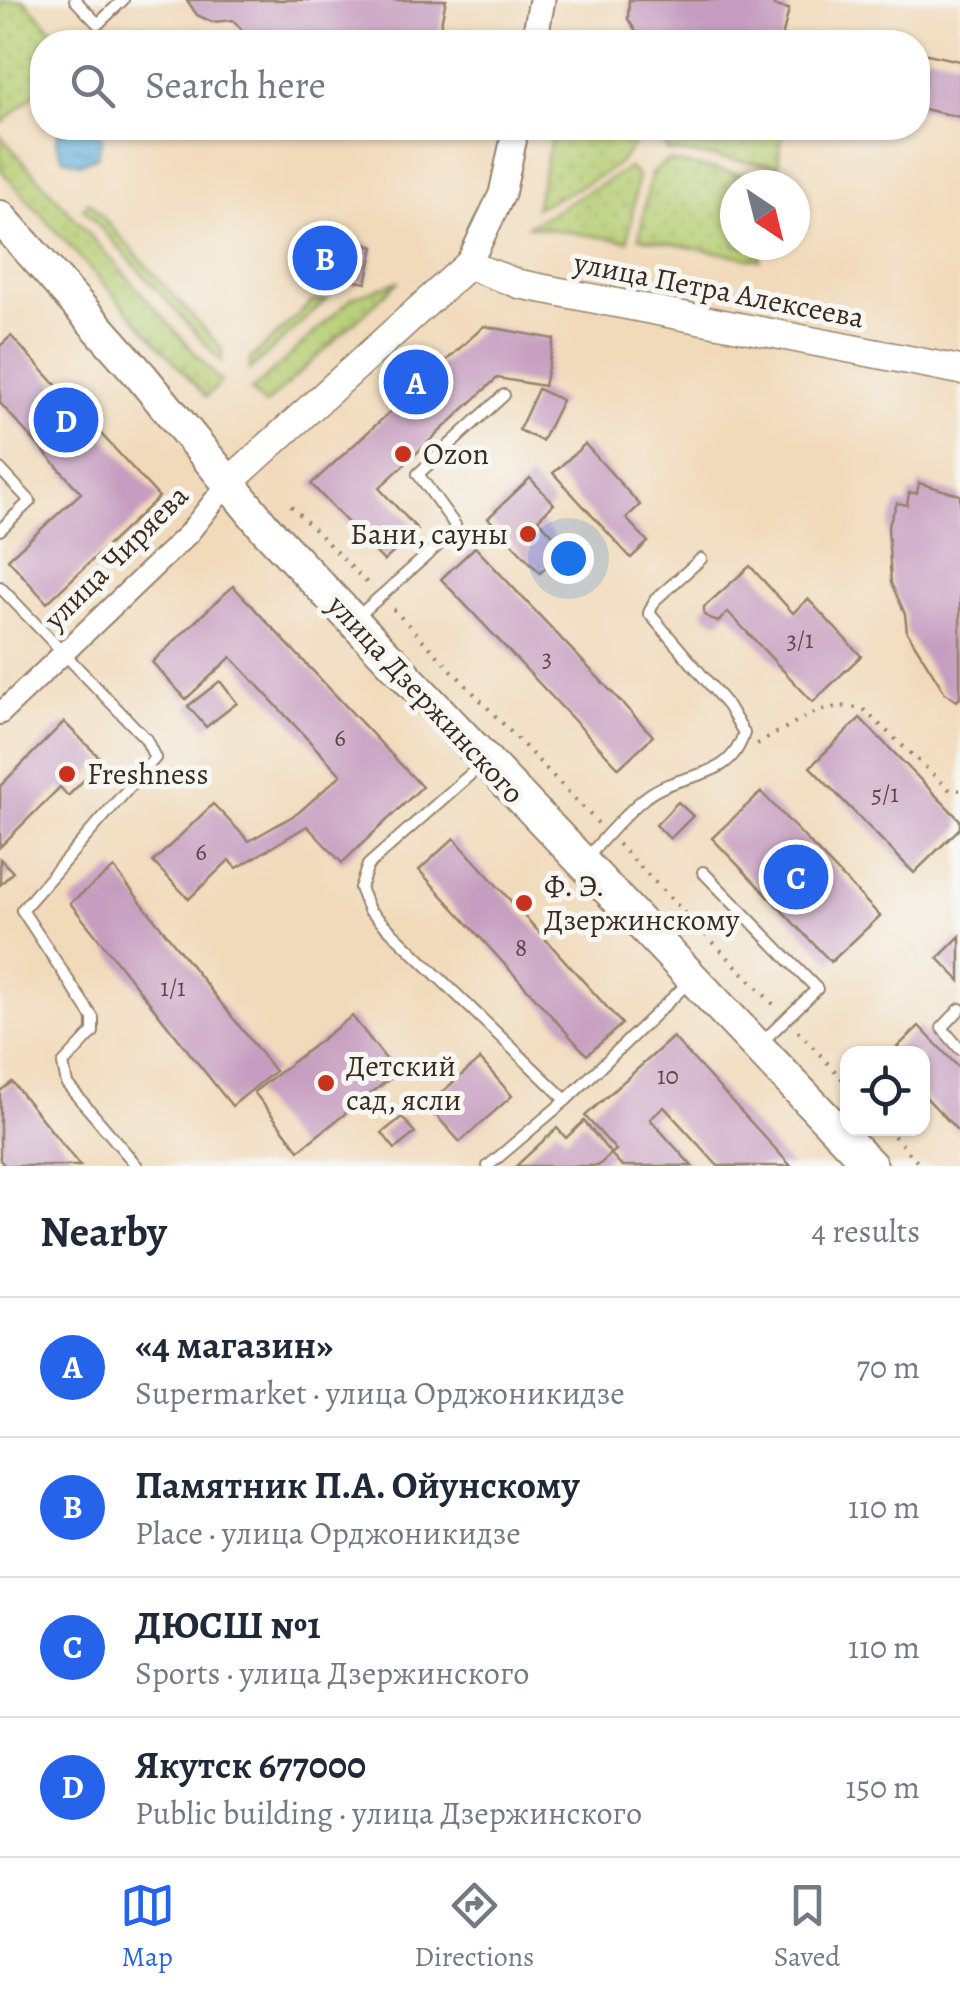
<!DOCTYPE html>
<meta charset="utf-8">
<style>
body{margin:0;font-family:Alegreya,serif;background:#f6f6f7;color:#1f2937}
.controls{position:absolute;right:30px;bottom:30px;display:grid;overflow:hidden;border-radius:20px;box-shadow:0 2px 8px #0004}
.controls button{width:90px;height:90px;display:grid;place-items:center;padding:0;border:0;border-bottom:2px solid #e0e1e3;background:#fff;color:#1f2937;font:50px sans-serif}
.compass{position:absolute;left:720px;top:170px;width:90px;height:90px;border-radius:50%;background:#fff;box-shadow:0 2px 8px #0004;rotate:145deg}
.you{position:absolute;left:568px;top:558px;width:35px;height:35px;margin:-25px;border:8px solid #fff;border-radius:50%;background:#1a73e8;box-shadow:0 0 0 15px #1a73e833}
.badge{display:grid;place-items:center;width:65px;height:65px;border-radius:50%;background:#2563eb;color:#fff;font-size:32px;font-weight:700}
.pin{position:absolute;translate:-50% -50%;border:5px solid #fff;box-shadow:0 2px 10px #0006}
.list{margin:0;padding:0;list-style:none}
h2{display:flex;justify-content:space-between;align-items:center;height:130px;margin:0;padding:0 40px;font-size:42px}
h2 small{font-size:32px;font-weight:400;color:#747a83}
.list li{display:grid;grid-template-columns:65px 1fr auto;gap:30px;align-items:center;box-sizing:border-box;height:140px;padding:0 40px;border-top:2px solid #e0e1e3}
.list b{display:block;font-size:38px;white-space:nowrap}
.list p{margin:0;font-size:32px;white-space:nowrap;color:#747a83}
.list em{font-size:32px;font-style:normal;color:#747a83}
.icon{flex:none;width:55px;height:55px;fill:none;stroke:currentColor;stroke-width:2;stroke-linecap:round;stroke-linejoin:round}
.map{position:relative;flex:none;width:960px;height:1166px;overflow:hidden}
.search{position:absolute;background:#fff;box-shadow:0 2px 8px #0004;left:30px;right:30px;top:30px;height:110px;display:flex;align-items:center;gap:25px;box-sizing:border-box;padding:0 35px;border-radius:40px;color:#747a83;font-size:38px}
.sheet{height:690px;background:#fff}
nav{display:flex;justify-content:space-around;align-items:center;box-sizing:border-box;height:140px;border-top:2px solid #e0e1e3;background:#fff;font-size:28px;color:#747a83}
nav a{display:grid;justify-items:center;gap:5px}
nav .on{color:#2563eb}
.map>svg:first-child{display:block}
.grass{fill:url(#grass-dots);stroke:#787c48;stroke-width:2.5}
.water{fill:url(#water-ripples);stroke:#506e7e;stroke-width:2.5}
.building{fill:#c69dc0}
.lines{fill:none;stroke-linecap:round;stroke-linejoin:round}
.service-casing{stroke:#96826c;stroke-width:14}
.minor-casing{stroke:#96826c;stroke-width:24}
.tertiary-casing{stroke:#96826c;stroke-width:29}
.secondary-casing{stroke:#96826c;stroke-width:31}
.primary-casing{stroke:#96826c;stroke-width:36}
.path{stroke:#96826c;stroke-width:4;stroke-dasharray:2.5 8;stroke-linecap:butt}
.service{stroke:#fff;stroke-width:10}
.minor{stroke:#fff;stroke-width:20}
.tertiary{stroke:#fff;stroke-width:25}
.secondary{stroke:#fff;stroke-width:28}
.primary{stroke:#fff;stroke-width:32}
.poi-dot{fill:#c8321e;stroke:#f6f6f2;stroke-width:4}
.labels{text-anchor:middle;stroke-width:10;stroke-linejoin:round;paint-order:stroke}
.number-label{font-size:25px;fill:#5e4746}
.street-label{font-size:30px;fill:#3b2a1e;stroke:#f6f6f2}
.poi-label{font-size:30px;fill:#3b2a1e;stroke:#f6f6f2;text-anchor:start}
</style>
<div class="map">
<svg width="960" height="1166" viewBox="0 0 960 1166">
<defs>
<pattern id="grass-dots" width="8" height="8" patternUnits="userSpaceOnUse" patternTransform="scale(2.5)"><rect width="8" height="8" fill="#b6cd72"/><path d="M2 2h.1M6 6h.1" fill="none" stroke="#9db062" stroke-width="1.8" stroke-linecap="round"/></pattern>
<pattern id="water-ripples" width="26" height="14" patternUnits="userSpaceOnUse" patternTransform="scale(2.5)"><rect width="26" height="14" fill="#64b2de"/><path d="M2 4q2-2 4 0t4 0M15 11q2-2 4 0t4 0" fill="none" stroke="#5491b3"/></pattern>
</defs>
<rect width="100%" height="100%" fill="#f6f6f2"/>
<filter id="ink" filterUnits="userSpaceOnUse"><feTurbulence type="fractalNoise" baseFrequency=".01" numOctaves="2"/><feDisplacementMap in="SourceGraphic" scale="20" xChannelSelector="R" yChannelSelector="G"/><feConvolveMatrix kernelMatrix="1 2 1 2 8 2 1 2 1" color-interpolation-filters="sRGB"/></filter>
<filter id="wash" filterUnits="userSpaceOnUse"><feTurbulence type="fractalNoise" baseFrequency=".0048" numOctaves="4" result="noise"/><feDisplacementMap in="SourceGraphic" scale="40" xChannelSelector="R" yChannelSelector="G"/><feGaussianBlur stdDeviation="2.25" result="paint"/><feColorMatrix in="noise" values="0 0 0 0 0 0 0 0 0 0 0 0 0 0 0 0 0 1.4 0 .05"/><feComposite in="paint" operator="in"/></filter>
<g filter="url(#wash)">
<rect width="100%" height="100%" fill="#f1daba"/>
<!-- grass -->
<g class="grass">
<path d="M0 0H24L64 42H42V87L3 123Z"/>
<path d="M554 128H637C638 169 567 191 535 208Z"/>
<path d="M650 128H783L778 166 668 151 659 138 649 136Z"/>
<path d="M0 135 221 382 206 397 0 169Z"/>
<path d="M667 161 774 180 773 185H735V245H762L760 260 639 238 651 174Z"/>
<path d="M629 168 638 176 628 241 528 226Z"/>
<path d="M89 202 222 349V362L83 208Z"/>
<path d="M399 281 265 405 251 391 353 297Z"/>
<path d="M327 299 250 370V359L312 302Z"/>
</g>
<!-- water -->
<path class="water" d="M60 128H97L102 139 97 156 80 164 63 158 56 142Z"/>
<g id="blocks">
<!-- building -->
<g class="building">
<path d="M187 0H446L437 42H253L233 20 212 22 197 15Z"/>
<path d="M629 0H776L774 6 789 9 781 42H642L628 19Z"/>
<path d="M918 52 960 61V117L918 108Z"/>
<path d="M360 243 374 247 366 283 351 280Z"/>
<path d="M484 326 554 339 544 386 497 378 379 488 418 530 384 561 311 484Z"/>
<path d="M11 336 159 497 47 603 8 559 81 493 0 403V346Z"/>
<path d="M538 389 562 400 542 441 519 430Z"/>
<path d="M585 444 640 505 626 518 648 542 631 558 553 473Z"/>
<path d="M530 478 554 504 538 519 566 549 540 573 488 518Z"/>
<path d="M919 483 960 495V698L956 701 945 693 907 632 905 614 891 583 888 527 897 503 907 505 909 493H917Z"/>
<path d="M475 547 653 736 619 768 441 579Z"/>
<path d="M750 566 793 613 808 599 861 656 813 702 728 612 718 622 704 615V607Z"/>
<path d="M233 586 422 787 342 863 307 826 237 868 229 860 189 899 153 862 213 804 249 841 298 813 341 775 231 657 186 699 152 662Z"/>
<path d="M220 681 237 703 206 727 188 706Z"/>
<path d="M860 718 960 820V828L914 873 810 767Z"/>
<path d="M64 722 103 761 68 796 60 787 0 847V786Z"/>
<path d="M761 792 880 916 831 962 712 838Z"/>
<path d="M678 802 693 816 670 839 656 825Z"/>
<path d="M454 838 622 1024 587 1055 419 870Z"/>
<path d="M0 859 13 872 0 885Z"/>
<path d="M114 868 275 1071 232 1106 70 903Z"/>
<path d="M960 936V981L938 958Z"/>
<path d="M352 1016 397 1073 299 1150 254 1092Z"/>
<path d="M919 1026 960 1069V1133L922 1093V1054H890Z"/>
<path d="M673 1037 791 1166H718L664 1107 650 1119 692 1166H622L611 1154 616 1150 585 1116Z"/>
<path d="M480 1059 512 1096 460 1142 427 1105Z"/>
<path d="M12 1082 80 1166H5L0 1160V1091Z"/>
<path d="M402 1117 415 1133 395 1149 382 1133Z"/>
<path d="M584 1121 611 1154 598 1166H516L557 1128 566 1138Z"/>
</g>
</g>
</g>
<g filter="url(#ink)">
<use href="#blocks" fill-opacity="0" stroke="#96826c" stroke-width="2.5"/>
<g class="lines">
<defs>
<g id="service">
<path d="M75 0 98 24 123 0"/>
<path d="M0 469 30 501 0 530"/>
<path d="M0 587 146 739 155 758 22 910 93 1018V1032L63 1064 67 1084 137 1166"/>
<path d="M356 618 452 533 455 525 418 474 504 395"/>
<path d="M482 764 368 865 360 888 369 910 566 1100"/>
<path d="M586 858C605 838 624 814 646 797 682 769 729 784 744 733L728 706 649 613 655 600 701 559"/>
<path d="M703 872 817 989 761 1043"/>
<path d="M960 1009 942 1028 960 1049"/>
<path d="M488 1166 566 1100 690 981"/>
</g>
<path id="minor" d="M0 714 188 534 229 482"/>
<g id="tertiary">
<path d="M534 42 542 0"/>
<path d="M468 265 502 194 516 128"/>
</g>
<path id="secondary" d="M229 482 468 265 519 284 960 370"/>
<path id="primary" d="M0 217 141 376 266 529 871 1166"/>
</defs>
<!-- service casing -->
<use href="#service" class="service-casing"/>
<!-- minor casing -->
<use href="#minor" class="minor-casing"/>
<!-- tertiary casing -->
<use href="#tertiary" class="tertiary-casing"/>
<!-- secondary casing -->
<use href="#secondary" class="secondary-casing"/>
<!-- primary casing -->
<use href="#primary" class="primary-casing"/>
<!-- path -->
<g class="path">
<path d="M291 506 369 585"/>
<path d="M393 609 598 823"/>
<path d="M757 744C790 727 827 696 864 710L950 790H960"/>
<path d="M618 844 775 1006"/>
<path d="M798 1031 848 1085"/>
<path d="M887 1128 921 1166"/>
</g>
<!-- service -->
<use href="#service" class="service"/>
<!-- minor -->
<use href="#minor" class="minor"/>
<!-- tertiary -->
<use href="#tertiary" class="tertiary"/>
<!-- secondary -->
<use href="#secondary" class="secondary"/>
<!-- primary -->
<use href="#primary" class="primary"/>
</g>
</g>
<!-- markers -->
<g class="poi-dot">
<circle cx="403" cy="454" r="10"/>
<circle cx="528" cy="534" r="10"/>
<circle cx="67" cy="774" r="10"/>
<circle cx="524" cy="903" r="10"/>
<circle cx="326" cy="1083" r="10"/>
</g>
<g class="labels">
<!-- number labels -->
<g class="number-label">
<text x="800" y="648">3/1</text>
<text x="547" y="666">3</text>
<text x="340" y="746">6</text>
<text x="885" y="802">5/1</text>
<text x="201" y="860">6</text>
<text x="521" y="956">8</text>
<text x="173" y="996">1/1</text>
<text x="668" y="1084">10</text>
</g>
<!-- street labels -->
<g class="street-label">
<text transform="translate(719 290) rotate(11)" y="10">улица Петра Алексеева</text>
<text transform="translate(116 557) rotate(-45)" y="10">улица Чиряева</text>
<text transform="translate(426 699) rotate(47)" y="10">улица Дзержинского</text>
</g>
<!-- poi labels -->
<g class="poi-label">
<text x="423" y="464">Ozon</text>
<text x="508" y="544" text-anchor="end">Бани, сауны</text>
<text x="87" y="784">Freshness</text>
<text x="544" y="896">Ф. Э.<tspan x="544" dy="34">Дзержинскому</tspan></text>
<text x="346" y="1076">Детский<tspan x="346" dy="34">сад, ясли</tspan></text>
</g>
</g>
</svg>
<div class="controls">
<button><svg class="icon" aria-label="locate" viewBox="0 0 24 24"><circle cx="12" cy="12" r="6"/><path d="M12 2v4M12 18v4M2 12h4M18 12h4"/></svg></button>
</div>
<svg class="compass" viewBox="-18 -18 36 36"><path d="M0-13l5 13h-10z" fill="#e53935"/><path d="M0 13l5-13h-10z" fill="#747a83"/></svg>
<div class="you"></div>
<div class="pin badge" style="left:416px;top:382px">A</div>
<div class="pin badge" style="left:325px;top:258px">B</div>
<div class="pin badge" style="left:796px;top:877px">C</div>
<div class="pin badge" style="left:66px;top:420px">D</div>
<div class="search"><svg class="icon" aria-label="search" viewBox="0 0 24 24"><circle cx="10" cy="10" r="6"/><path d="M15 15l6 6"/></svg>Search here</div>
</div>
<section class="sheet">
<h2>Nearby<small>4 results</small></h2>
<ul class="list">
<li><span class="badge">A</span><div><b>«4 магазин»</b><p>Supermarket · улица Орджоникидзе</p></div><em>70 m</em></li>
<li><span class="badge">B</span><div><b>Памятник П.А. Ойунскому</b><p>Place · улица Орджоникидзе</p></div><em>110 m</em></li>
<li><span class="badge">C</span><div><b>ДЮСШ №1</b><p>Sports · улица Дзержинского</p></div><em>110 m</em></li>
<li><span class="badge">D</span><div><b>Якутск 677000</b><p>Public building · улица Дзержинского</p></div><em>150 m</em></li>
</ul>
</section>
<nav>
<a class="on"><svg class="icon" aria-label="map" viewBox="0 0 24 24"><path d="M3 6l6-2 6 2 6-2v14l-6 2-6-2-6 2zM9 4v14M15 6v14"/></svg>Map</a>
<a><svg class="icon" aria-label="directions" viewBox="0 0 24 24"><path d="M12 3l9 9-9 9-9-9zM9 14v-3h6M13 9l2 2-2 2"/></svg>Directions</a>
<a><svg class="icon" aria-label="saved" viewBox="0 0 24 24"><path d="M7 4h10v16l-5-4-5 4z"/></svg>Saved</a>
</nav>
